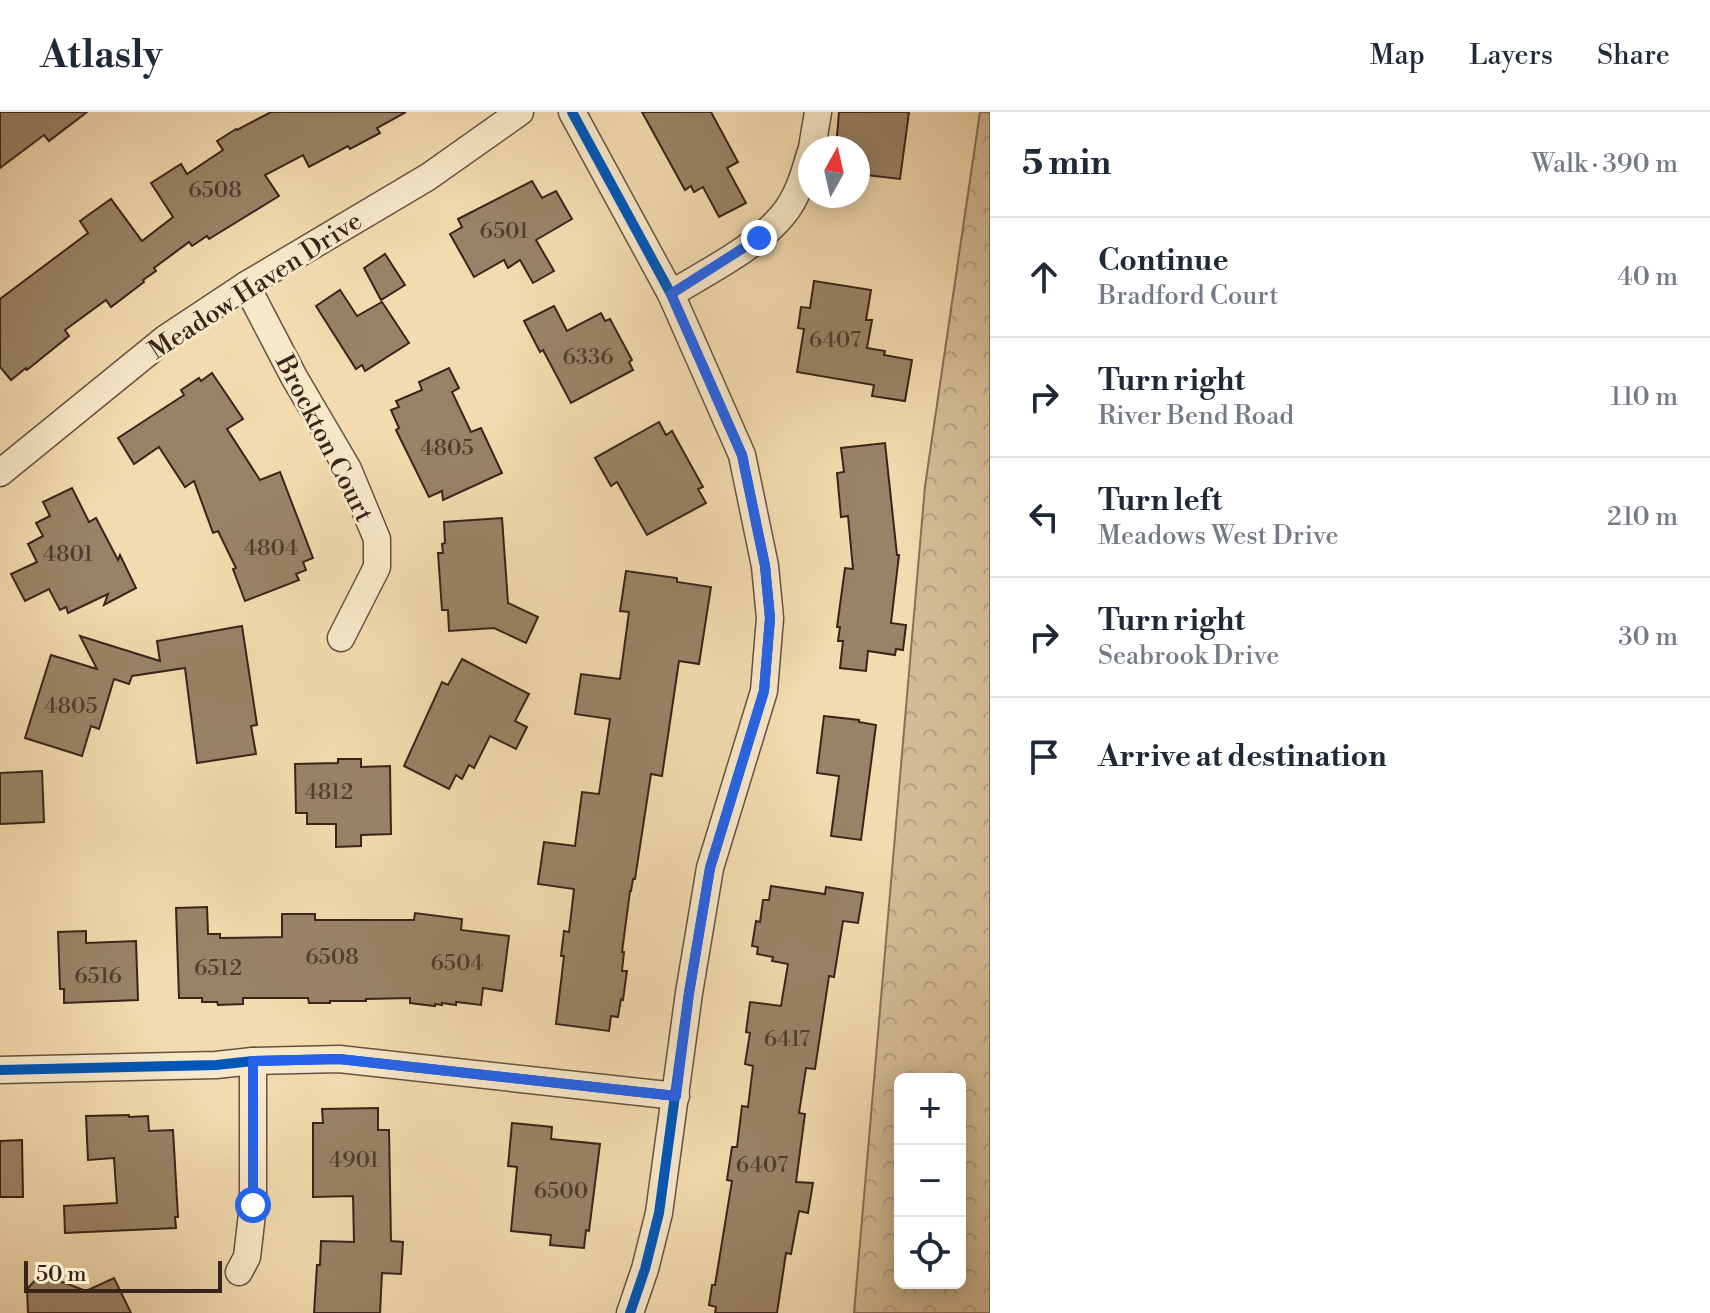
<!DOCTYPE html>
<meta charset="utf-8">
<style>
body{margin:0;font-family:"Libre Bodoni",serif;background:#f6f6f7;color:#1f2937}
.controls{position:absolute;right:24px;bottom:24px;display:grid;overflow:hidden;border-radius:12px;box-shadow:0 4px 20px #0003}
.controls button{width:72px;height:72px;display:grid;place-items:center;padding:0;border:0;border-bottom:2px solid #e0e1e3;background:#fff;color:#1f2937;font:40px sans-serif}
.compass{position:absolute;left:798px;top:24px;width:72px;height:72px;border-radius:50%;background:#fff;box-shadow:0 4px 20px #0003;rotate:8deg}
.scale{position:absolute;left:24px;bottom:20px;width:198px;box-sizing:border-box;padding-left:8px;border:4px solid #39241b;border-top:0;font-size:22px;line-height:28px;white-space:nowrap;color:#39241b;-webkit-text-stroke:6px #f7e8ca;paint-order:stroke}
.stop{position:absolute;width:24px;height:24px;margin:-18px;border:6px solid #2563eb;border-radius:50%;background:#fff}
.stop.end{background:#2563eb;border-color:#fff;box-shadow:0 2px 8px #0008}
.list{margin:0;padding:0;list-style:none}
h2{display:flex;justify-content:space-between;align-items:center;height:104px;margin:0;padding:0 32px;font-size:34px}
h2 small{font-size:26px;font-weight:400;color:#747a83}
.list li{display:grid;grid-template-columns:52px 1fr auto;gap:24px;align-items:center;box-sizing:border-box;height:120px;padding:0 32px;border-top:2px solid #e0e1e3}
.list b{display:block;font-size:30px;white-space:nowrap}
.list p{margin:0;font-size:26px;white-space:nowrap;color:#747a83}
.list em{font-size:26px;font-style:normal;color:#747a83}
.icon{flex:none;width:44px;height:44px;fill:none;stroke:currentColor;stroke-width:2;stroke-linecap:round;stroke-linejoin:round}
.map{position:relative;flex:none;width:990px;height:1201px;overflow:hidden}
header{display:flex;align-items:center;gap:48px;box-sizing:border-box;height:112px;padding:0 40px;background:#fff;border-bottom:2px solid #e0e1e3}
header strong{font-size:38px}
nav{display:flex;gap:44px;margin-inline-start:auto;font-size:28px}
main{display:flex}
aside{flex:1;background:#fff}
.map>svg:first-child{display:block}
.forest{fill:url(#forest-crowns);stroke:#867058;stroke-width:2;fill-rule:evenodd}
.building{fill:#998367;stroke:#39241b;stroke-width:2}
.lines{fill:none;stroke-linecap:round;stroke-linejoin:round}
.street-casing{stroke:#675240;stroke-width:29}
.street{stroke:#f7e8ca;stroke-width:26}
.cycleway-casing{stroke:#f7e8ca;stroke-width:15}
.cycleway{stroke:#0057b8;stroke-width:10}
.route{stroke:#2563eb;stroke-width:10}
.labels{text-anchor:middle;stroke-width:6;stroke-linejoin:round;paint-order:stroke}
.number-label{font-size:22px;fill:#513c2e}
.street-label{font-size:26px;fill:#39241b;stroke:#f7e8ca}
</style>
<header>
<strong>Atlasly</strong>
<nav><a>Map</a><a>Layers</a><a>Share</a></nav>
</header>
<main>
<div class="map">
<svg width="990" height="1201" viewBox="0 0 990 1201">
<defs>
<pattern id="forest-crowns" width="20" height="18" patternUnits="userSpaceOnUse" patternTransform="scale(2)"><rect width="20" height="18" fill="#d3bc95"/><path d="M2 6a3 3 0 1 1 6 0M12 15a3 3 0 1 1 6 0" fill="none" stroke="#b6a180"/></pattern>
</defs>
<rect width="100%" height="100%" fill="#f2dbae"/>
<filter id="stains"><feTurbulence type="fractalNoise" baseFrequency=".0025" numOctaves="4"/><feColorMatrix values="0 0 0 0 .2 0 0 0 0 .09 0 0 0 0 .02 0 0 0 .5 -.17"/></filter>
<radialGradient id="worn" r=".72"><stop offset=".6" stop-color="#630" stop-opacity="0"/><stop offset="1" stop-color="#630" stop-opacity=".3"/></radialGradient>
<!-- forest -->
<path class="forest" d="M980 0H990V1201H854L925 374ZM900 967H960V1171H900Z"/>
<!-- building -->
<g class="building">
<path d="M0 0H87L49 29 44 23 0 56Z"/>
<path d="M271 0H406L377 16 380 21 350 37 348 34 309 55 303 43 265 63 279 84 209 127 207 124 192 134 189 130 154 156 156 159 143 168 144 170 111 195 106 188 65 218 69 224 27 258 26 256 11 268 0 255V187L88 121 80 109 111 87 142 129 173 105 151 71 181 52 187 62 223 38 217 29 236 17 237 18Z"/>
<path d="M642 0H711L738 50 727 56 746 91 719 105 703 75 694 80 691 74 685 78Z"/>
<path d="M839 0H909L900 67 858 62V36H836Z"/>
<path d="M532 69 542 86 556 79 572 107 536 128 554 159 533 171 520 148 508 156 504 148 474 165 450 122 462 115 458 107Z"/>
<path d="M385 142 405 173 381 188 364 156Z"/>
<path d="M814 169 871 178 866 208H872L867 236 885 239 884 243 912 248 905 289 872 284 874 273 797 260 804 217 798 216 801 195 810 196Z"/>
<path d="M340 178 357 204 382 190 409 231 365 259 362 253 356 257 316 194Z"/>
<path d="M554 194 567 219 601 201 605 209 610 207 632 248 629 250 633 258 571 291 543 238 540 240 524 209Z"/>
<path d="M449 256 459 276 452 280 471 320 481 316 502 361 443 388 442 379 429 385 396 318 399 316 391 298 399 295 396 289 422 278 419 270Z"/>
<path d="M212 261 243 307 227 317 260 368 280 360 313 446 303 450 306 458 296 462 299 468 245 489 233 457 236 456 218 419 213 421 194 369 185 375 159 335 134 352 118 326 184 283 181 278 199 266 201 269Z"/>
<path d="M659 310 666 323 672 319 703 375 698 377 706 391 647 423 617 370 611 374 595 346Z"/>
<path d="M885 331 897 443H899L891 511 906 513 903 538 896 537 895 543 868 539 866 559 840 556 843 529H838L840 515H837L845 456 853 457 848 404 841 405 837 361 844 360 841 336Z"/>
<path d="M72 376 89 410 96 406 118 448 120 443 136 476 104 493 108 482 68 501 66 495 60 498 49 477 25 489 11 462 37 450 28 432 43 424 36 411 50 404 43 390Z"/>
<path d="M502 406 508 491 538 505 526 531 494 516 449 519 448 498H442L438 441H443L442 432 445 431 444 410Z"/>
<path d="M626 459 677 466V470L711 475 699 552 679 549 662 664 651 662 635 767H633L631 779H630L622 840H624L622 859H627L623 888 621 887 618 905 611 904 609 919 556 912 564 844H561L564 819 569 820 574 777 538 772 544 730 575 734 582 680 599 682 610 607 575 602 581 562 620 567 629 500 620 499Z"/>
<path d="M242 514 257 613 251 614 256 642 197 651 185 556 132 564 129 572 114 567 99 617 91 614 82 644 25 626 51 543 97 557 80 524 160 549 157 529Z"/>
<path d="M462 547 529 582 515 609 527 615 516 637 490 624 474 656 469 653 462 667 456 663 449 677 404 654 442 570 448 573Z"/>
<path d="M824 604 859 608V610L876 613 861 728 831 724 839 664 817 661Z"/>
<path d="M338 647H361V655L390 654 391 722 361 723V734L336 735V712H307V701H296L295 652 338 651Z"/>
<path d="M42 659 44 710 0 712V661Z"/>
<path d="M771 774 825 782 826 775 863 781 858 811 843 809 834 865 829 864 815 957 806 956 799 1001 805 1002 796 1070 813 1071 808 1101 799 1099 791 1142 786 1141 777 1201H715L716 1195 709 1193 712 1173H715L732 1069 727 1068 732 1035H737L742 994 748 995 753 954 745 952 750 921 746 920 750 890 781 894 788 852 772 849 773 845 757 842 758 835 752 834 756 809 760 810 763 788H769Z"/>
<path d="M207 795 208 822H220V826L282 825V802H315V808H414L415 801 462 807 461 818 509 824 502 879 483 876 481 893 456 890V893L442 891V893L435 892V894L410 891V886L366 887V889H330V891H309L308 886H243V892L218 893 217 890H202V886H179L176 796Z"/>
<path d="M86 819V831L136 829 138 888 64 891V877H60L58 820Z"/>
<path d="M378 996V1018H389L391 1129 403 1130 401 1162 382 1161 380 1201H314L317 1153H320L321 1129 354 1130 353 1084 313 1085V1011H323L322 997Z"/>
<path d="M129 1003V1005L148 1004 149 1019 173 1018 178 1105H175L176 1116 65 1121 64 1094 117 1091 114 1046 88 1048 86 1004Z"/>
<path d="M512 1011 552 1015 551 1027 600 1032 589 1119 586 1118 584 1136 550 1133 551 1123 511 1119 517 1055 508 1054Z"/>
<path d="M22 1028 23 1085H0V1029Z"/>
<path d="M41 1162 86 1179 114 1166 131 1201H28L27 1177Z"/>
</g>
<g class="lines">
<defs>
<g id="street">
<path d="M572 0 671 182 742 343 765 454 770 506 764 579 710 756 689 881 659 1101 645 1157 630 1201"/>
<path d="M812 36 818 0"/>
<path d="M246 173 294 265 348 357 377 427V455L341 526"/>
<path d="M671 182C708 159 754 137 782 104 797 87 804 63 810 42"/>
<path d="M0 361 166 226 246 173 428 65 520 0"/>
<path d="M0 958 216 953 253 949 339 947 676 984"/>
<path d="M239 1160 247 1145 253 1093V949"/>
</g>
</defs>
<!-- street casing -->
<use href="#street" class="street-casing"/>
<!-- street -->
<use href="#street" class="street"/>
<defs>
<g id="cycleway">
<path d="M572 0 671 182 742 343 765 454 770 506 764 579 710 756 689 881 659 1101 645 1157 630 1201"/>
<path d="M0 958 216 953 253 949 339 947 676 984"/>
</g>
</defs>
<!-- cycleway casing -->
<use href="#cycleway" class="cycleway-casing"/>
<!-- cycleway -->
<use href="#cycleway" class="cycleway"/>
</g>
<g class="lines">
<!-- route -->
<path class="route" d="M253 1093V949L339 947 676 984 689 881 710 756 764 579 770 506 765 454 742 343 671 182 759 126"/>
</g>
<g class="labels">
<!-- number labels -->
<g class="number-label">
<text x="215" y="85">6508</text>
<text x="504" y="126">6501</text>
<text x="835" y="235">6407</text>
<text x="588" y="252">6336</text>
<text x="447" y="343">4805</text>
<text x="271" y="443">4804</text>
<text x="68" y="449">4801</text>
<text x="71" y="601">4805</text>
<text x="329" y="687">4812</text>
<text x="332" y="852">6508</text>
<text x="457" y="858">6504</text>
<text x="218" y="863">6512</text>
<text x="98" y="871">6516</text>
<text x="787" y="934">6417</text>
<text x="354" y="1055">4901</text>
<text x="762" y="1060">6407</text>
<text x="561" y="1086">6500</text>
</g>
<!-- street labels -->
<g class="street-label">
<text transform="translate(255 173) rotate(-33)" y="9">Meadow Haven Drive</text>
<text transform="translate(325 326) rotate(63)" y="9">Brockton Court</text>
</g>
</g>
<rect width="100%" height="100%" filter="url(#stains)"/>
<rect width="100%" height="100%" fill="url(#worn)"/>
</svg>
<div class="controls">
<button>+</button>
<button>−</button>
<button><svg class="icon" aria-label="locate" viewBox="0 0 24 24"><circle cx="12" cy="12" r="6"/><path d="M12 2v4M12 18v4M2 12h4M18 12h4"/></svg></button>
</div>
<svg class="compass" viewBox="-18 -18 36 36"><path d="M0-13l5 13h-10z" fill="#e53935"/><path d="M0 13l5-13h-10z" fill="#747a83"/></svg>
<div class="scale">50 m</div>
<div class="stop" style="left:253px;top:1093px"></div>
<div class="stop end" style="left:759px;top:126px"></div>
</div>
<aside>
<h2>5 min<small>Walk · 390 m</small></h2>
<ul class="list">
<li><svg class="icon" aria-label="ahead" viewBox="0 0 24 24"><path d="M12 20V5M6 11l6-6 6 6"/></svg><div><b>Continue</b><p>Bradford Court</p></div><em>40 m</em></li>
<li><svg class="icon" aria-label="right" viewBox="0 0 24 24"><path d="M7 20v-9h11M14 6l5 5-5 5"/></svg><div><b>Turn right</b><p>River Bend Road</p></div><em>110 m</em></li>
<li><svg class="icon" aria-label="left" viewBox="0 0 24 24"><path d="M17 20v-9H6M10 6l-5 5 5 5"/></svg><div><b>Turn left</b><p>Meadows West Drive</p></div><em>210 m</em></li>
<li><svg class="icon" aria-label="right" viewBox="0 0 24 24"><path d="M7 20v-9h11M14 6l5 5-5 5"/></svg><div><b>Turn right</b><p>Seabrook Drive</p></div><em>30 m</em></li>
<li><svg class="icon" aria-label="arrive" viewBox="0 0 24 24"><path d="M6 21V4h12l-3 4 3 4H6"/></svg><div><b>Arrive at destination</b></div></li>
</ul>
</aside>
</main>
